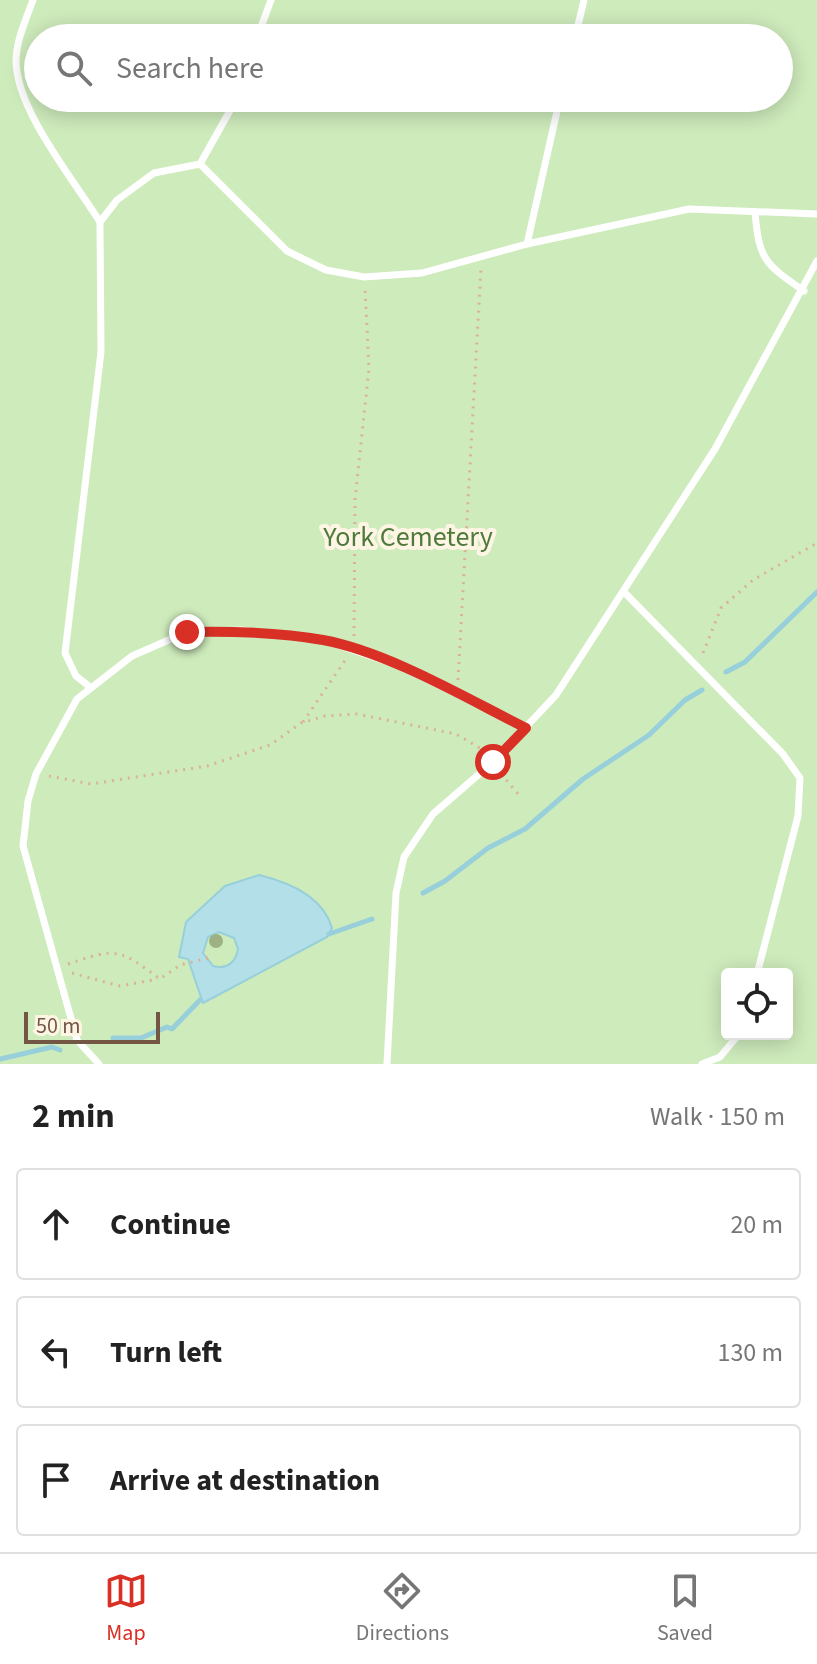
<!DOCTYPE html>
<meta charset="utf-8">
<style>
body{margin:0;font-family:"Source Sans 3",sans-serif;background:#f6f6f6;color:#222}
.controls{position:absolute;right:24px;bottom:24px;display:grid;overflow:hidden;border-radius:8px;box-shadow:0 4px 20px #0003}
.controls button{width:72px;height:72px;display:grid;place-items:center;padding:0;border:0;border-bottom:2px solid #e0e0e0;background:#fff;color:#222;font:40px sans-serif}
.scale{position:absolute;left:24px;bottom:20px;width:136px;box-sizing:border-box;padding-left:8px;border:4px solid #745645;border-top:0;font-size:22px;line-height:28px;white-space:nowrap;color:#745645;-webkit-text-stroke:6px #fff5e5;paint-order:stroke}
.stop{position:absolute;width:24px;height:24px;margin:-18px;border:6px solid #d93025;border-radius:50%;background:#fff}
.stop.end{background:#d93025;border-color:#fff;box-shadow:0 2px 8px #0008}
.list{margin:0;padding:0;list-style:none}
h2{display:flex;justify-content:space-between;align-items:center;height:104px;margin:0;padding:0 32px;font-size:34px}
h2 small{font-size:26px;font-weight:400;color:#767676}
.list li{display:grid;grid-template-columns:52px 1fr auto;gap:24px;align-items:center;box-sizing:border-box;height:112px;margin:0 16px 16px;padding:0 16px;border:2px solid #e0e0e0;border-radius:8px}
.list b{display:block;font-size:30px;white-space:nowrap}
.list em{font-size:26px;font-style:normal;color:#767676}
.icon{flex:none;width:44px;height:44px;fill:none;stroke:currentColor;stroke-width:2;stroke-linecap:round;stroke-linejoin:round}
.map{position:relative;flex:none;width:817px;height:1064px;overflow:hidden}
.search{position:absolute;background:#fff;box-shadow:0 4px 20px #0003;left:24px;right:24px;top:24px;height:88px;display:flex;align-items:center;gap:20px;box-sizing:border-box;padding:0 28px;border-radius:44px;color:#767676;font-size:30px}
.sheet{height:488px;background:#fff}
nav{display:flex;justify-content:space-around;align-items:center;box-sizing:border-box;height:112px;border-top:2px solid #e0e0e0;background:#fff;font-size:22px;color:#767676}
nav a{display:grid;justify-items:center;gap:4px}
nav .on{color:#d93025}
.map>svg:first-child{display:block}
.green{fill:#ceebbc;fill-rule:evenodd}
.water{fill:#b2dfe8;stroke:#97cfda;stroke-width:2;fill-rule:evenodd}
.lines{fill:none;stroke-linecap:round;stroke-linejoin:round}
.stream{stroke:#97cfda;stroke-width:5}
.path{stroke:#d9b297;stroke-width:3;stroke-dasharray:2 6;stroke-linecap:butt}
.lane{stroke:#fff;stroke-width:7}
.tree{fill:#9db184}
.route{stroke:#d93025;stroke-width:10}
.labels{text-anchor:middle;stroke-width:8;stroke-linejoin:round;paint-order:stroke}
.park-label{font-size:28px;fill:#4e7b3c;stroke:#fff5e5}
</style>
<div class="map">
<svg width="817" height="1064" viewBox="0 0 817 1064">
<rect width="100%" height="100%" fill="#fef2dd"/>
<!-- green -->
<path class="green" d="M0 0H817V1064H0ZM38 38H779V98H38ZM727 974H787V1034H727Z"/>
<!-- water -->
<path class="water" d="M259 875C288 882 323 896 332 928L327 937 203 1003 188 959 179 957 186 922 225 886ZM219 932 234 938 238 949C236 962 227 970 213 966L203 953 208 937Z"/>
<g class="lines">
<!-- stream -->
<g class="stream">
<path d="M726 672 745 662 817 592"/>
<path d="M423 893 445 881 488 848 525 829 583 779 649 735 685 700 702 690"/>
<path d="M329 934 372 919"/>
<path d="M113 1038H141L167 1027 172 1029 200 1000"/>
<path d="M0 1059 52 1047 60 1050"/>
</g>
<!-- path -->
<g class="path">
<path d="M354 636 355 499 369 369 365 288"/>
<path d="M703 653 721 608 753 580 817 543"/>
<path d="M458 680 481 268"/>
<path d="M303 722 346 659"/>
<path d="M501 774 519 795"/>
<path d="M49 776 91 784 207 766 270 745 301 723 325 716 357 714 456 734 485 751"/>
<path d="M68 964C118 947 119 949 160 979L180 965 208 958"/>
<path d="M72 973 120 986 158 979"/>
</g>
<!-- lane -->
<g class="lane">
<path d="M33 0C26 19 17 39 16 59 15 109 74 180 100 222"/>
<path d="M257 38 271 0"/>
<path d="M575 38 584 0"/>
<path d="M200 164 287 251 326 270 364 277 422 273 527 244 689 209 817 214"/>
<path d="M755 212C759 260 765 264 804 291"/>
<path d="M527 244 560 98"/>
<path d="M625 593 783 754 800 778 798 816 757 974"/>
<path d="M90 687 76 676 65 653 101 352 100 222 117 200 154 173 200 164 237 98"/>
<path d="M99 1064 77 1040 23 846 28 801 36 774 77 699 132 656 187 632 241 630 326 641 400 666 526 728"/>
<path d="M387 1064 396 893 404 857 433 814 493 762 556 695 715 449 817 261"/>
<path d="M702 1064 720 1057 739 1034"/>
</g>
</g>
<!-- trees -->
<circle class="tree" cx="216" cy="941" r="7"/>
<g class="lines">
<!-- route -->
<path class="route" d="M187 632C233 631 278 632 323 640 388 652 466 698 526 728L493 762"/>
</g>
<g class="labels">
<!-- park labels -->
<g class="park-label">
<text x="408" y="546">York Cemetery</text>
</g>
</g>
</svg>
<div class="controls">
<button><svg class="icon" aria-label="locate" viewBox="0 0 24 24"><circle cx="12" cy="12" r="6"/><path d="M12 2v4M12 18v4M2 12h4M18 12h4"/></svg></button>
</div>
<div class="scale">50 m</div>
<div class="stop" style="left:493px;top:762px"></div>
<div class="stop end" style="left:187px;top:632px"></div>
<div class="search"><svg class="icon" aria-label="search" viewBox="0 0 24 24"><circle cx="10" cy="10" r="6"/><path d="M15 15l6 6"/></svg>Search here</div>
</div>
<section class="sheet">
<h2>2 min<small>Walk · 150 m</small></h2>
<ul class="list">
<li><svg class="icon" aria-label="ahead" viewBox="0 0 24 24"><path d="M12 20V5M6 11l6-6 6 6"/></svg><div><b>Continue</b></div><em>20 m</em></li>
<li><svg class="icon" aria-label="left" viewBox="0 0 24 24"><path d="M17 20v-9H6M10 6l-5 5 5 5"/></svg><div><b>Turn left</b></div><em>130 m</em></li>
<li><svg class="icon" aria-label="arrive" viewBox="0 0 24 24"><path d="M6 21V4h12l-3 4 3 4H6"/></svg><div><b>Arrive at destination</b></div></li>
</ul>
</section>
<nav>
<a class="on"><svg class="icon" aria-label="map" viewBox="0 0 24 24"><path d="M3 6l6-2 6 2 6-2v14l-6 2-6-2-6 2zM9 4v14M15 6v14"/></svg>Map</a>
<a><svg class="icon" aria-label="directions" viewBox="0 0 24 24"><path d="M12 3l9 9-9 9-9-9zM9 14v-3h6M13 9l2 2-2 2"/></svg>Directions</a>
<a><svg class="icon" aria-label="saved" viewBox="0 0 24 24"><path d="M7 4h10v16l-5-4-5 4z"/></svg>Saved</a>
</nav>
